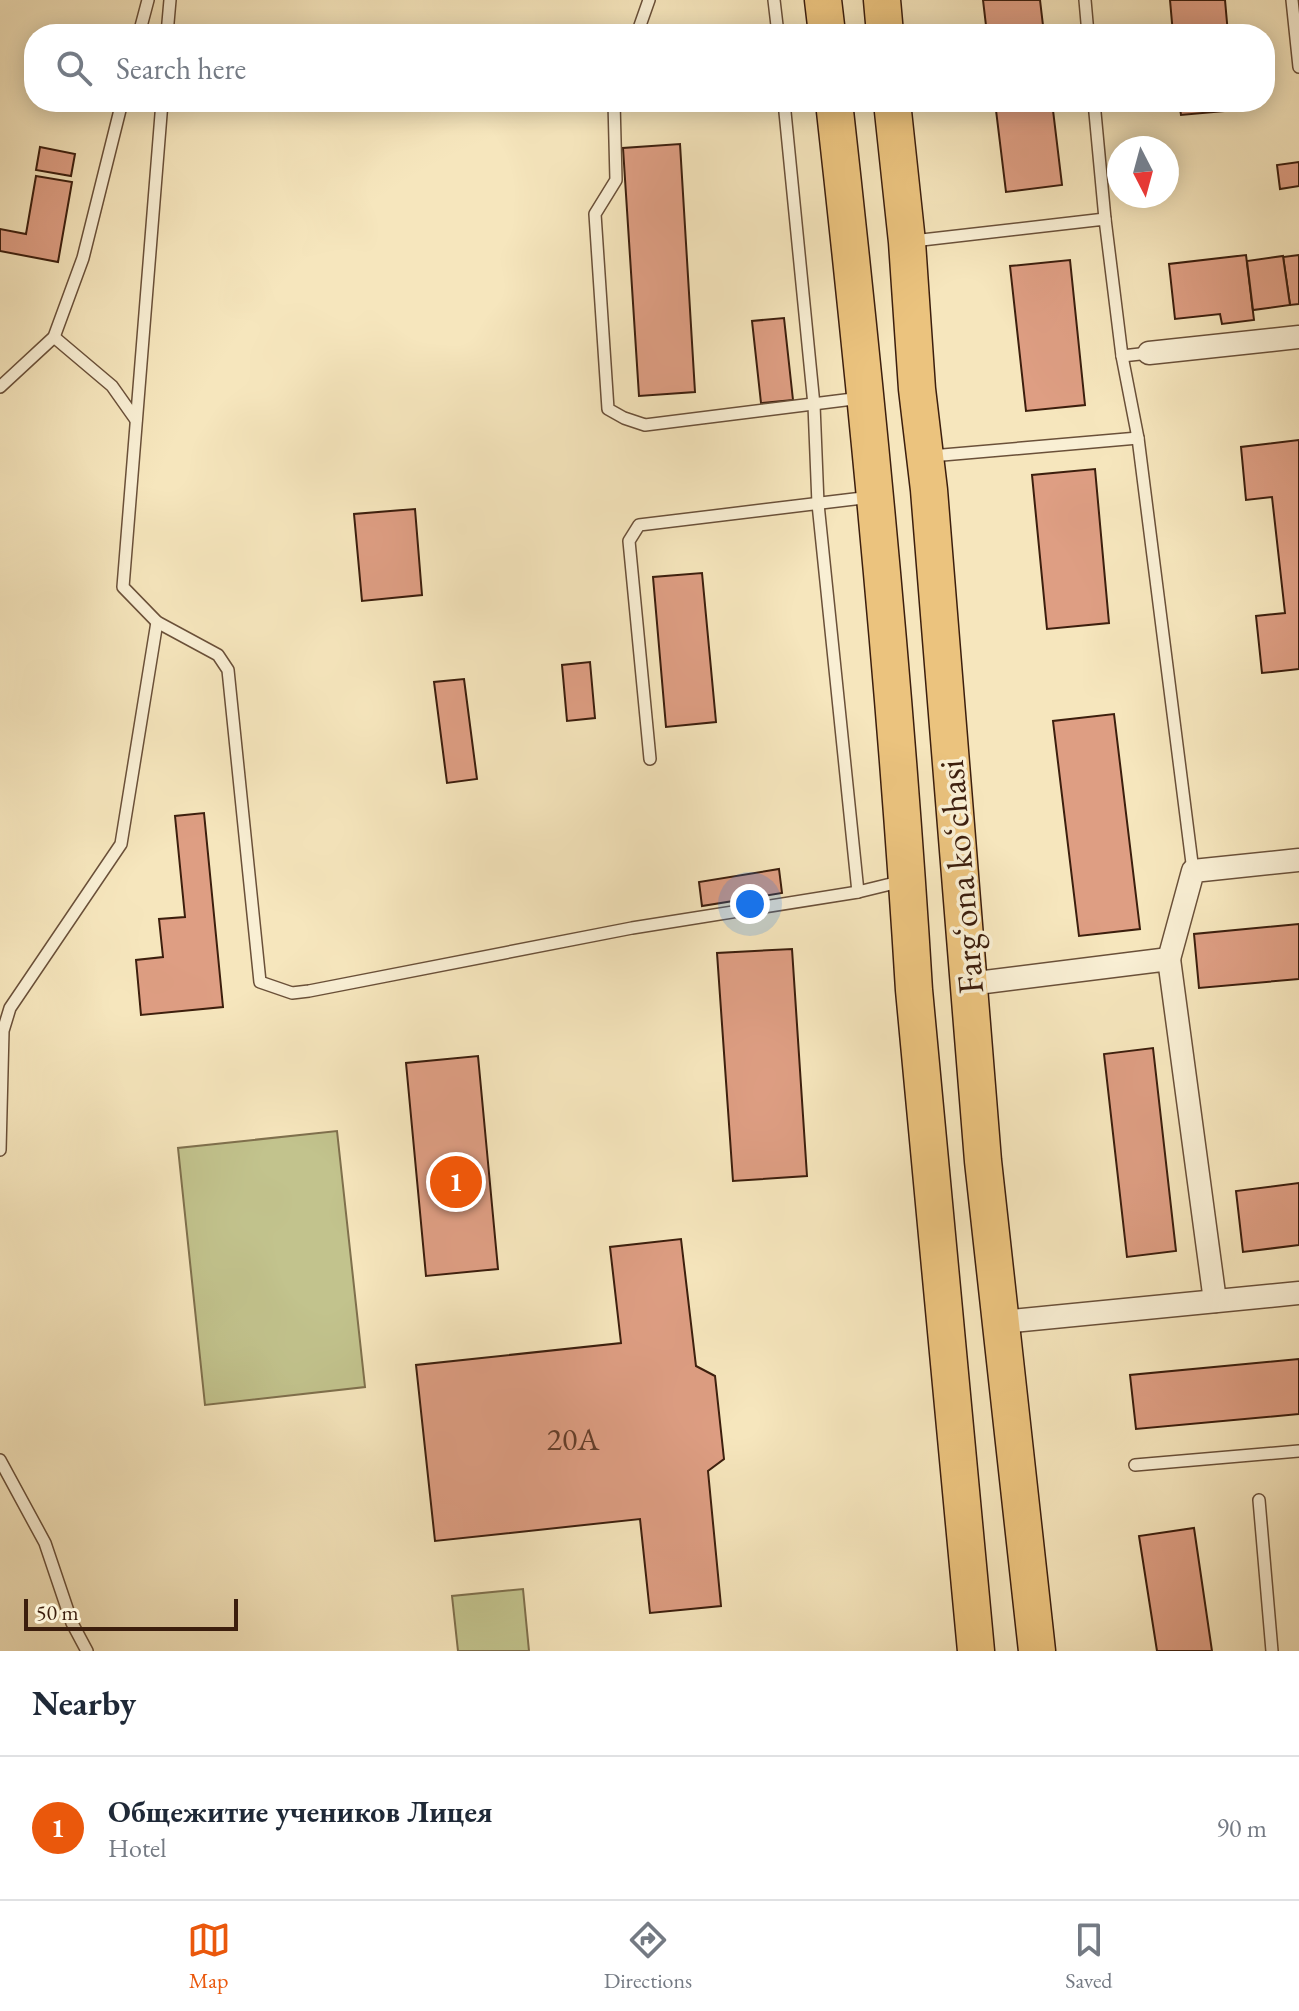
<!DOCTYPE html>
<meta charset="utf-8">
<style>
body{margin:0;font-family:"EB Garamond",serif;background:#f2f2f3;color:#1f2937}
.compass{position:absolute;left:1107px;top:136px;width:72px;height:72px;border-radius:50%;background:#fff;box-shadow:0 4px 20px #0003;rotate:174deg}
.scale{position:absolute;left:24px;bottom:20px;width:214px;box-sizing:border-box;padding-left:8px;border:4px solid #3c1e0d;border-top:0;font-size:22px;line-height:28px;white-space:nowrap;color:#3c1e0d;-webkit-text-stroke:6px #f9efd4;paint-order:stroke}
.you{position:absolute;left:750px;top:904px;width:28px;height:28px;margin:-20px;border:6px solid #fff;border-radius:50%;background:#1a73e8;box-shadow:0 0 0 12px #1a73e833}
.badge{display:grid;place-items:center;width:52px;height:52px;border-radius:50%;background:#ea580c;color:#fff;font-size:26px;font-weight:700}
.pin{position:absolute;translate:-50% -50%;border:4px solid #fff;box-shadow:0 2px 8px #0006}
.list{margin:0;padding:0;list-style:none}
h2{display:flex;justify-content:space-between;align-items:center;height:104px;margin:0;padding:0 32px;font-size:34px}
h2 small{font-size:26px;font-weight:400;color:#747a83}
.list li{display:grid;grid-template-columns:52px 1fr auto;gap:24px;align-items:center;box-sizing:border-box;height:144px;padding:0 32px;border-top:2px solid #e0e1e3}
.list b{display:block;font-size:30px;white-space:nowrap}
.list p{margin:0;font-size:26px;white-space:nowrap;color:#747a83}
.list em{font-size:26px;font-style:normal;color:#747a83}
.icon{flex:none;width:44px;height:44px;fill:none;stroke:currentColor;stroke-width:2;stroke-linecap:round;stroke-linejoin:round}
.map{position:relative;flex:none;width:1299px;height:1651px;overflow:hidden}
.search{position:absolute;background:#fff;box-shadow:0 4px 20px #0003;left:24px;right:24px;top:24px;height:88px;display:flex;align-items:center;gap:20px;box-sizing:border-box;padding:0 28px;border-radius:32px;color:#747a83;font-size:30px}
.sheet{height:248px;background:#fff}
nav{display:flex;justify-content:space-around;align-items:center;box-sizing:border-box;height:112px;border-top:2px solid #e0e1e3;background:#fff;font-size:22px;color:#747a83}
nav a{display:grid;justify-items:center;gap:4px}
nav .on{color:#ea580c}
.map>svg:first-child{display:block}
.green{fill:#c2c38d;stroke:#7f704d;stroke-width:2}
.building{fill:#de9e83;stroke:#3c1e0d;stroke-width:2}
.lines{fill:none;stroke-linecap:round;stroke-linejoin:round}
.lane-casing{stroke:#6a5039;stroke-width:14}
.street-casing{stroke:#6a5039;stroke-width:25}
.primary-casing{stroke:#3c1e0d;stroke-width:39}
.lane{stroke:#f9efd4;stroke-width:11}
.street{stroke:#f9efd4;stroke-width:22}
.primary{stroke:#ebc37e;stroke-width:36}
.labels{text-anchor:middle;stroke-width:7;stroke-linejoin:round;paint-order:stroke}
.number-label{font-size:32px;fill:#643e2a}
.street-label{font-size:36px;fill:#3c1e0d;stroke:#f9efd4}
</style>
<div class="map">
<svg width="1299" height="1651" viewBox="0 0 1299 1651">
<rect width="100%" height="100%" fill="#f6e6bd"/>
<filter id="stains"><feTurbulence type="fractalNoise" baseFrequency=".0025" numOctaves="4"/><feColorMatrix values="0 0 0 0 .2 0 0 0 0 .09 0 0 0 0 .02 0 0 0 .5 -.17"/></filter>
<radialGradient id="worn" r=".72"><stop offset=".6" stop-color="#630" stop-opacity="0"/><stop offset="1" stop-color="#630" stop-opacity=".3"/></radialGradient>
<!-- green -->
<g class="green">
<path d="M337 1131 365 1387 205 1405 178 1148Z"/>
<path d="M523 1589 529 1651H458L452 1596Z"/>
</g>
<!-- building -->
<g class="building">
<path d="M983 0H1040L1044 34H987Z"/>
<path d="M1170 0H1225L1228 34H1173Z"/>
<path d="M995 102H1052L1062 185 1006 192Z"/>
<path d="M1179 102H1235V110L1181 115Z"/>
<path d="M680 144 695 392 639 396 623 148Z"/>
<path d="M40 147 75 154 71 176 36 170Z"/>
<path d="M1299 162V186L1280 189 1277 165Z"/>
<path d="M36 176 72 182 58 262 0 251V229L26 234Z"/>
<path d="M1246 255 1254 320 1222 324 1220 314 1175 319 1169 264Z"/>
<path d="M1299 255V304L1290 305 1283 257Z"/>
<path d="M1283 256 1290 305 1253 310 1247 261Z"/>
<path d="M1070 260 1085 405 1026 411 1010 266Z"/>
<path d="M784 318 793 400 761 403 752 321Z"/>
<path d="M1299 440V669L1262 673 1256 616 1285 613 1272 497 1246 500 1241 447Z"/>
<path d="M1095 469 1109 623 1047 629 1032 475Z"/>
<path d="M415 509 422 595 362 601 354 514Z"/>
<path d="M702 573 716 722 666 727 653 577Z"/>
<path d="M590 662 595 718 567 721 562 665Z"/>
<path d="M464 679 477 779 447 783 434 682Z"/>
<path d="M1114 714 1140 929 1079 936 1053 721Z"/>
<path d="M204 813 223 1007 141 1015 136 960 163 957 159 919 185 917 175 816Z"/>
<path d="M779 869 782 893 702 906 699 882Z"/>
<path d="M1299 924V979L1199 988 1194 934Z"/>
<path d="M792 949 807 1176 733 1181 717 953Z"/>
<path d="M1153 1048 1176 1251 1127 1257 1104 1054Z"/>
<path d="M478 1056 498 1269 426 1276 406 1063Z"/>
<path d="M1299 1183V1245L1243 1252 1236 1191Z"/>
<path d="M681 1239 696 1366 715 1376 724 1459 708 1471 721 1606 650 1613 640 1519 435 1541 416 1365 621 1343 610 1247Z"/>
<path d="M1299 1359V1414L1136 1429 1130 1375Z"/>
<path d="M1194 1528 1212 1651H1157L1139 1536Z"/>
</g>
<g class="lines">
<defs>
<g id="lane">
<path d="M774 0 778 34"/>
<path d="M1085 0 1088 34"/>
<path d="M1292 0 1299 67"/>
<path d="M139 34 148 0"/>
<path d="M167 34 170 0"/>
<path d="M637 34 649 0"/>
<path d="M162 102 123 587 157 622 218 655 228 670 260 982 292 993 309 991 632 928 858 892 903 881"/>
<path d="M614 102 616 180 595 214 608 409 624 418 645 425 861 398"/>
<path d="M784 102 814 405 818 504 858 892"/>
<path d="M1094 102 1105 219"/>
<path d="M913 241 1105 219 1122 356 1149 353"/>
<path d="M54 337 112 386 136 420"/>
<path d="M1122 356 1138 438 1193 871"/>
<path d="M0 387 54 337 83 258 122 102"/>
<path d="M931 456 1138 438"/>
<path d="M650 759 629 541 639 525 871 497"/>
<path d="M0 1150 3 1031 10 1008 121 844 157 622"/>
<path d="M0 1460 45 1543 72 1623 87 1651"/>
<path d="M1135 1465 1299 1451"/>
<path d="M1259 1500 1272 1651"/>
</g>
<g id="street">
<path d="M1149 353 1299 337"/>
<path d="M1169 959 1193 871 1299 860"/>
<path d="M969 984 1169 959 1215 1301"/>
<path d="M1002 1322 1299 1293"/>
</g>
<g id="primary">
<path d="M823 0 827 34"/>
<path d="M882 0 885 34"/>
<path d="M834 102C867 397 896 693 914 990L976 1651"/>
<path d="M892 102 907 242 917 389 929 490 983 1161 1037 1651"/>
</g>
</defs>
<!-- lane casing -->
<use href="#lane" class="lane-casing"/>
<!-- street casing -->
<use href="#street" class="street-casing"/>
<!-- primary casing -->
<use href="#primary" class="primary-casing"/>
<!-- lane -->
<use href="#lane" class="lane"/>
<!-- street -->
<use href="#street" class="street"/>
<!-- primary -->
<use href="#primary" class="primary"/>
</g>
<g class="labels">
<!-- number labels -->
<g class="number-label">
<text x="573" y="1450">20А</text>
</g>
<!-- street labels -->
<g class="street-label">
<text transform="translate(960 877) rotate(-95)" y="13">Fargʻona koʻchasi</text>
</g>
</g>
<rect width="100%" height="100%" filter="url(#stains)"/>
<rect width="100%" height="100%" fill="url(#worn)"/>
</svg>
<svg class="compass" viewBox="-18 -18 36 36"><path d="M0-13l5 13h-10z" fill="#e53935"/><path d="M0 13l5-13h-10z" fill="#747a83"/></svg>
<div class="scale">50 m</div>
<div class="you"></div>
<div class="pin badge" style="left:456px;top:1182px">1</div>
<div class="search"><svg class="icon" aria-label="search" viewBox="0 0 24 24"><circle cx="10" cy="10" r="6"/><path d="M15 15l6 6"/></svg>Search here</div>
</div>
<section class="sheet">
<h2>Nearby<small></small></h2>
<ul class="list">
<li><span class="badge">1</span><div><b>Общежитие учеников Лицея</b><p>Hotel</p></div><em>90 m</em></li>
</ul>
</section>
<nav>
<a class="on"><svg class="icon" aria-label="map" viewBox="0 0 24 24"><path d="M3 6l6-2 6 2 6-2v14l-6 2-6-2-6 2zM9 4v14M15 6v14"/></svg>Map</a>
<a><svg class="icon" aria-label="directions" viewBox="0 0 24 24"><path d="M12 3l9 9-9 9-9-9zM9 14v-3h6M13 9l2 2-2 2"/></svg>Directions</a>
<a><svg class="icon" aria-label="saved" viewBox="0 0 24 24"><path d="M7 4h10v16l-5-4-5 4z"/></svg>Saved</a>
</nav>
